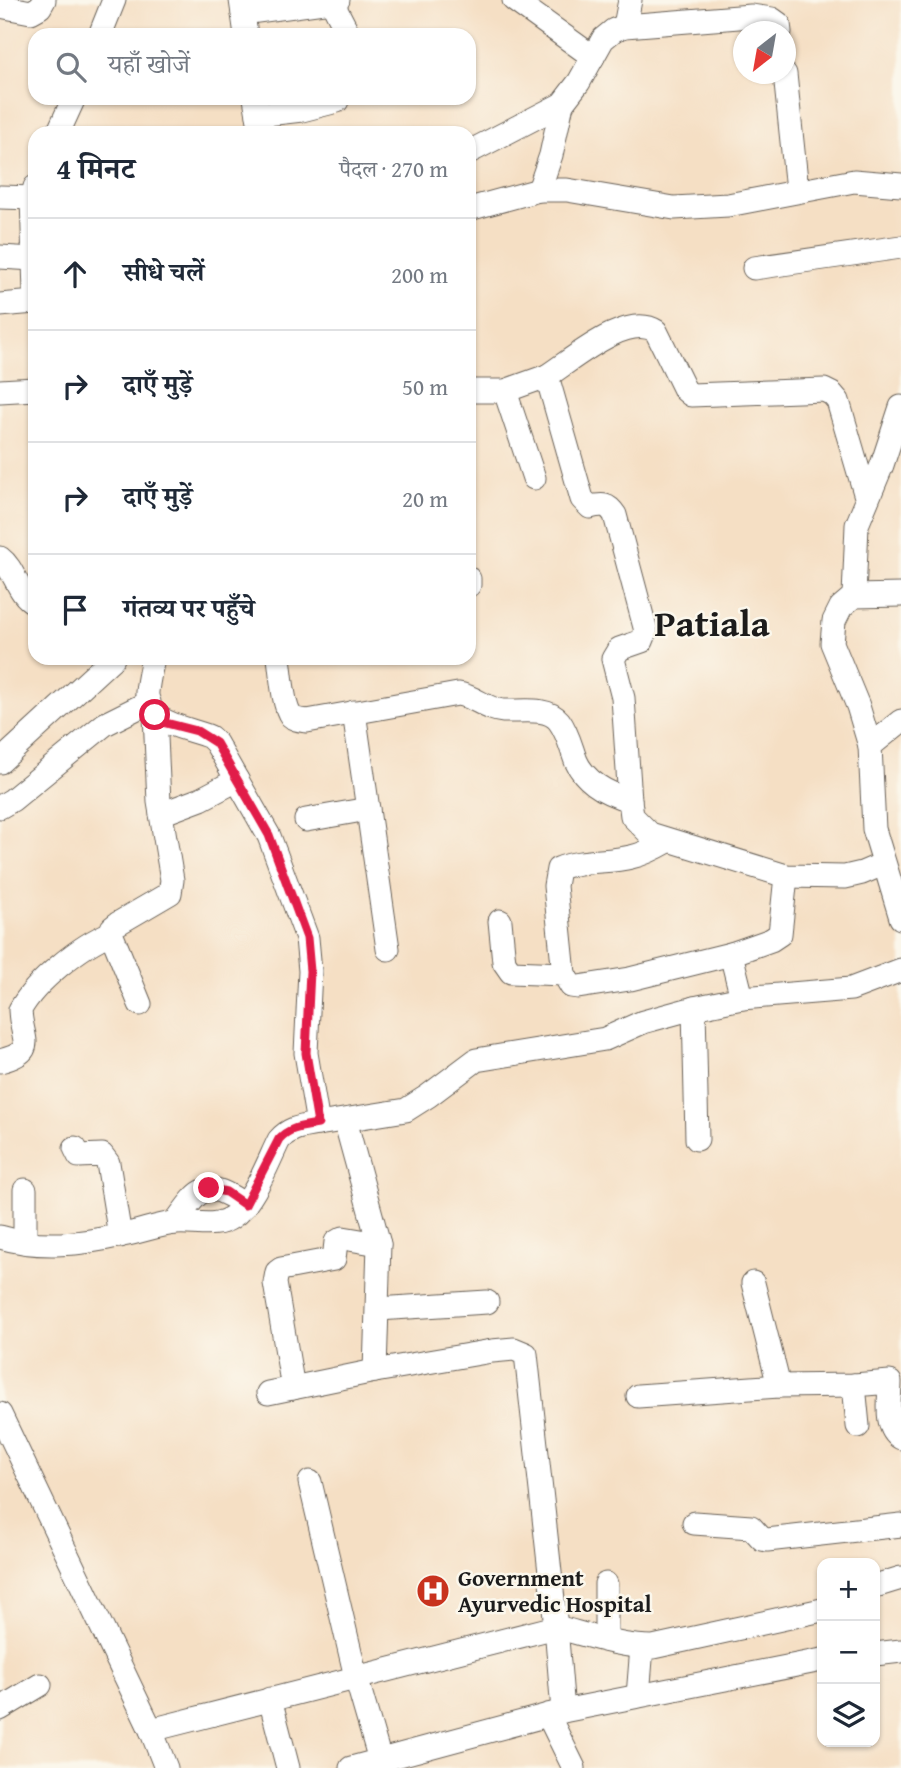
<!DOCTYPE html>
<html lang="hi">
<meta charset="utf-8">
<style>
body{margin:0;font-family:"Gentium Book Plus","Noto Serif Devanagari",serif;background:#f6f6f7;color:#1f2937}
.controls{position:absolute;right:21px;bottom:21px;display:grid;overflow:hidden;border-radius:14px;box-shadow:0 2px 5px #0004}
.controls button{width:63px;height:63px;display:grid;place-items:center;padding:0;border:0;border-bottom:2px solid #e0e1e3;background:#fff;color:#1f2937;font:35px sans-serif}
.compass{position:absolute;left:733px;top:21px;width:63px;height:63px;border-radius:50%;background:#fff;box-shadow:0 2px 5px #0004;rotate:211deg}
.stop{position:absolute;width:21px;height:21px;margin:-16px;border:5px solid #e11d48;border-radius:50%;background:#fff}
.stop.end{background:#e11d48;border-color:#fff;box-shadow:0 2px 7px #0008}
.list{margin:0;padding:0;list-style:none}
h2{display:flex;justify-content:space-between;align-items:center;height:91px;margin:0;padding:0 28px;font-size:30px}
h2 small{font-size:23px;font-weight:400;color:#747a83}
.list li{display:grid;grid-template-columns:46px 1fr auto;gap:21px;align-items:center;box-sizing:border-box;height:112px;padding:0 28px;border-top:2px solid #e0e1e3}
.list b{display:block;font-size:26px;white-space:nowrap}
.list em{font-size:23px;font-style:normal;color:#747a83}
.icon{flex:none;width:38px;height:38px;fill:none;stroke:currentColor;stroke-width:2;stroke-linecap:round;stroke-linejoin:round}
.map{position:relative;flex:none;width:901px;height:1768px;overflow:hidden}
.search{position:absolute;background:#fff;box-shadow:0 2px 5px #0004;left:28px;top:28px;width:448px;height:77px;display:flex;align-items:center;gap:18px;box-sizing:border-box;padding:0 24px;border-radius:21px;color:#747a83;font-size:26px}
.panel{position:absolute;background:#fff;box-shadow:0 2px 5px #0004;left:28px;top:126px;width:448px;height:539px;border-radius:21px}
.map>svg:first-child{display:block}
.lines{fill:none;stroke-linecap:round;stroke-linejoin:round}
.minor-casing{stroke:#686057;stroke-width:25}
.minor{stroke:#fff;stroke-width:23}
.route{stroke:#e11d48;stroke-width:9}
.labels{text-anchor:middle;stroke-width:5;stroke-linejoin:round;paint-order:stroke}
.poi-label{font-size:23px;font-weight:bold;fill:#1c1c1c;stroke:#fbf7ec;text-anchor:start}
.town-label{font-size:37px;font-weight:bold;fill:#1c1c1c;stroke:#fbf7ec}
</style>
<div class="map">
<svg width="901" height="1768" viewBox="0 0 901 1768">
<rect width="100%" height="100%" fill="#fbf7ec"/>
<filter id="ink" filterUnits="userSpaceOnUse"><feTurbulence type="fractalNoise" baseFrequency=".0143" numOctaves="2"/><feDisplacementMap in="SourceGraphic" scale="14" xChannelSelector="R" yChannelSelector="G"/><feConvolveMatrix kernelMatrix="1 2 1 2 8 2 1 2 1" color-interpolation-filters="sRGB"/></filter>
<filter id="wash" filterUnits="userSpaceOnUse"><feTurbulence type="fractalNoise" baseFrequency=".00686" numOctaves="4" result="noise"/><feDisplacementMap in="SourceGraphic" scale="28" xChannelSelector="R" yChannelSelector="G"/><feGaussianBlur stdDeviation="1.57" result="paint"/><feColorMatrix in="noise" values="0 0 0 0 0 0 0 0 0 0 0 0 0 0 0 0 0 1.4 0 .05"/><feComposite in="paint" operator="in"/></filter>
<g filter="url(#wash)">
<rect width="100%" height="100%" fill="#f5dfc4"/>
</g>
<g filter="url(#ink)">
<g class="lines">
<defs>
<g id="minor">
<path d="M241 0 246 35"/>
<path d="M514 0 593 57"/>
<path d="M332 2 349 35"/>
<path d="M0 6 31 12 40 7 44 0"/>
<path d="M243 13 338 0"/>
<path d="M625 26 630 0"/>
<path d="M100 35 114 0"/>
<path d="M785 74 797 190"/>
<path d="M255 98 261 133"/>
<path d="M258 115 302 110 337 101"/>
<path d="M58 133 74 98"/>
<path d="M469 152 562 104 579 82 603 39 614 30 625 26 751 16 772 19 779 24 780 32"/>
<path d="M35 187 32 198 35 293"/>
<path d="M539 190 551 155 562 104"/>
<path d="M0 197 35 198"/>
<path d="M469 209 539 190H567L674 208 728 205 854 181 901 185"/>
<path d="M0 257 34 259"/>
<path d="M754 268 901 247"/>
<path d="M0 305 35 302"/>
<path d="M547 376C572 360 627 312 656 331L685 390 691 395 824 390 832 394 838 401 867 500"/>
<path d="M0 391 35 389"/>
<path d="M469 391H505L547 376 582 499 590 507C603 504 608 504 615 515L646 631 642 641 619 649 613 659 623 698 630 800"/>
<path d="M505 391 534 478"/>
<path d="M901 407 882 465 857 525 854 596 901 595"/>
<path d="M0 558C16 570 16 593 35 603"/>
<path d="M469 579V585"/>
<path d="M854 596 841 607 834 621 832 643 858 706 870 746"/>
<path d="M153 658C151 669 148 680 147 692 145 725 187 727 210 737L216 743 269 836 307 938 310 971 306 1053 318 1124 406 1110 428 1096 476 1060 605 1039 643 1022 694 1008 742 998 851 989 901 970"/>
<path d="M279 658C281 671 283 706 291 716 295 720 301 720 307 721L458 694C474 696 487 710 503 711 520 712 547 706 559 721 568 733 571 748 576 761 586 783 608 794 630 800L632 816 650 834 786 876 845 877 862 873 883 864"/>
<path d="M354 712 388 949"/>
<path d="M901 721 870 746 874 829 901 918"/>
<path d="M0 762 113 658"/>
<path d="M0 807 12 800 105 724 149 702"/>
<path d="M161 814 201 799 237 780"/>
<path d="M306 820 368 809"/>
<path d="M500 921 504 962 511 972 564 974 571 986 578 987 630 979 731 954 742 998"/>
<path d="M731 954 771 940 780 934 786 876"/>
<path d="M564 974 555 886 558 869C581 859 607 863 631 857 645 854 656 848 668 841"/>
<path d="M140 1004 111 933 112 928 117 924 170 893 172 880 159 802 155 715"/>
<path d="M694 1008 697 1139"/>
<path d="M0 1061C39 1051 21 1040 20 1010 35 982 81 945 111 933"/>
<path d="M345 1120 379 1244 375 1371 492 1351 514 1349 526 1354 556 1627 563 1711"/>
<path d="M75 1148 79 1156 102 1155 108 1163 120 1236"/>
<path d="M175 1223C201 1187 205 1178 245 1205"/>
<path d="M0 1237C40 1249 82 1244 122 1235 140 1232 157 1225 175 1223 195 1221 215 1229 232 1217 253 1204 268 1162 279 1140 290 1127 302 1127 318 1124"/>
<path d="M25 1242V1190"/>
<path d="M753 1283 779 1386"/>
<path d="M378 1309 487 1302"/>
<path d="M854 1385 858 1426"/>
<path d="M293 1388 275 1283 277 1272 281 1269 334 1259 336 1242 343 1238 379 1244"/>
<path d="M268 1393 375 1371"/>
<path d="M638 1396 779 1386 854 1385 890 1382C890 1399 884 1429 901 1438"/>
<path d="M0 1414 151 1730 166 1768"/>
<path d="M310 1482 356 1677 380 1760"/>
<path d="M694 1523 751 1527 762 1539 767 1540 901 1525"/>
<path d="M606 1584V1640"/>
<path d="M875 1586 901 1578"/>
<path d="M875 1654 901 1651"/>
<path d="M638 1696 642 1647"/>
<path d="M270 1699 288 1768"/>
<path d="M0 1709 40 1685"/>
<path d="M548 1715 574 1768"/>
<path d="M151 1730 556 1627C587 1635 621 1647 653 1647L822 1610"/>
<path d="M351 1768 563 1711 822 1660"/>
</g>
</defs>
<!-- minor casing -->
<use href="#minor" class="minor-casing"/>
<!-- minor -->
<use href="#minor" class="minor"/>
</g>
</g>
<g class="lines" filter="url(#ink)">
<!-- route -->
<path class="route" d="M155 715 166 723 197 731 216 743 269 835 307 938 310 971 306 1053 318 1124C302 1127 290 1127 279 1139L245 1205 226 1192 209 1188"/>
</g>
<!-- icons -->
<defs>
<symbol id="hospital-disc" viewBox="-11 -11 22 22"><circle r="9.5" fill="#c8321e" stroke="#fbf7ec"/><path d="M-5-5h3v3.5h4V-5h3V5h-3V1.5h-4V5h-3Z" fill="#fff"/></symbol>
</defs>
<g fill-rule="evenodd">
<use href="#hospital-disc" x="414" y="1572" width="38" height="38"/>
</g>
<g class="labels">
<!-- poi labels -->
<g class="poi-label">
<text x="458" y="1586">Government<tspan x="458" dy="26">Ayurvedic Hospital</tspan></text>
</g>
<!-- town labels -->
<g class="town-label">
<text x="712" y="636">Patiala</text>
</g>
</g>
</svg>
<div class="controls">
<button>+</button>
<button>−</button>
<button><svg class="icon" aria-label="layers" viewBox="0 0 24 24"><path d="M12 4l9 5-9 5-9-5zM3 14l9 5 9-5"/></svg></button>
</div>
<svg class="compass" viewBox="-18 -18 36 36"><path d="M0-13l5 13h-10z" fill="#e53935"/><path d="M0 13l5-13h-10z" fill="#747a83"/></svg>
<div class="stop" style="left:155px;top:715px"></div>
<div class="stop end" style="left:209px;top:1188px"></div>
<div class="search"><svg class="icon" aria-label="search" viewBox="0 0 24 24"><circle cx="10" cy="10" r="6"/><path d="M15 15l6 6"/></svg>यहाँ खोजें</div>
<section class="panel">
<h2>4 मिनट<small>पैदल · 270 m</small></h2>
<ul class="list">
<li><svg class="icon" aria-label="ahead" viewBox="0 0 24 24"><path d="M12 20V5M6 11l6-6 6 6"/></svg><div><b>सीधे चलें</b></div><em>200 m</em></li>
<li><svg class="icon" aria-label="right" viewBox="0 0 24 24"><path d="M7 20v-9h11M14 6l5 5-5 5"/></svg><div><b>दाएँ मुड़ें</b></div><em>50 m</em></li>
<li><svg class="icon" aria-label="right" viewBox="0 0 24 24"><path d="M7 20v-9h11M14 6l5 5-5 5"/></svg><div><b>दाएँ मुड़ें</b></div><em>20 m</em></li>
<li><svg class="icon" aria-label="arrive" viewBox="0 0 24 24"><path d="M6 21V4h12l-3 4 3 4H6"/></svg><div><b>गंतव्य पर पहुँचे</b></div></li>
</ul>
</section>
</div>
